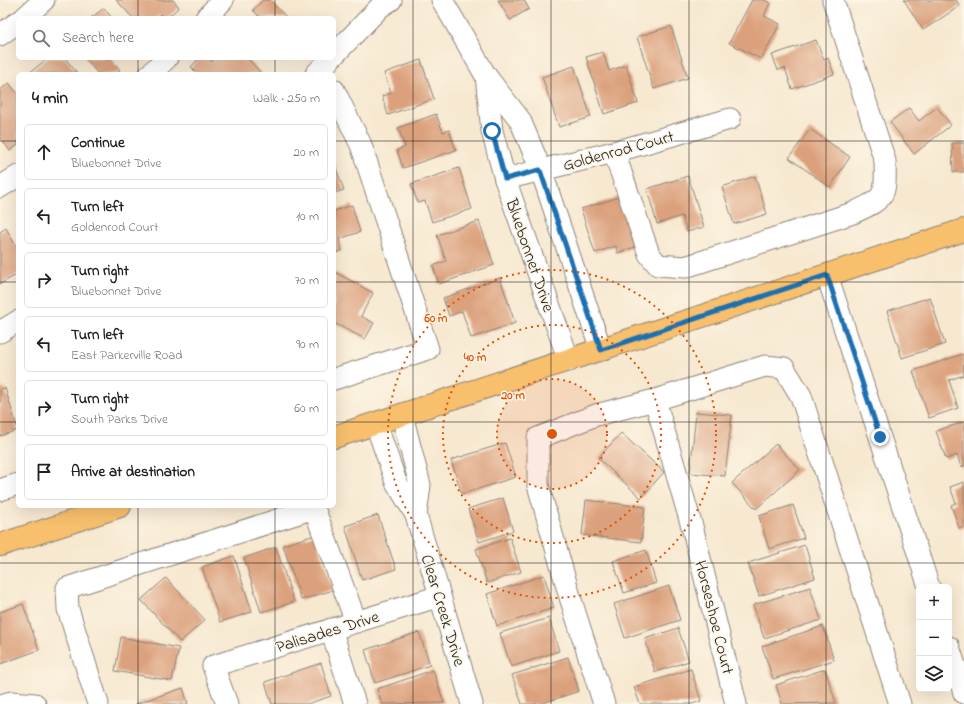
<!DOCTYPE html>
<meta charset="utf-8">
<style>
body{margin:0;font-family:"Indie Flower",sans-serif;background:#f6f6f6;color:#202124}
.controls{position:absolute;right:12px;bottom:12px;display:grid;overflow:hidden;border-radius:6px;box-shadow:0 4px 16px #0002}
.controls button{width:36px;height:36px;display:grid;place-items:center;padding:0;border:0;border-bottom:1px solid #e0e0e0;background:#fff;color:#202124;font:20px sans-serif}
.stop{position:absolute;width:12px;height:12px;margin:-9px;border:3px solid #1f6fb2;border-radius:50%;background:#fff}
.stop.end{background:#1f6fb2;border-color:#fff;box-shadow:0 1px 4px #0008}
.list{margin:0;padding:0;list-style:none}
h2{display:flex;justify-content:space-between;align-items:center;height:52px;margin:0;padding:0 16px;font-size:17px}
h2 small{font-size:13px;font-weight:400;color:#757577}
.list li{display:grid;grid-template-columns:26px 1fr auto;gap:12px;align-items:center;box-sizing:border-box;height:56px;margin:0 8px 8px;padding:0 8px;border:1px solid #e0e0e0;border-radius:6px}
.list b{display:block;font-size:15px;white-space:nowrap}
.list p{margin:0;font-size:13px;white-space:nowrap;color:#757577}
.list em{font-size:13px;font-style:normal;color:#757577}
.icon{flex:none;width:22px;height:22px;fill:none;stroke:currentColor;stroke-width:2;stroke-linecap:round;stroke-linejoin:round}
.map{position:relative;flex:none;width:964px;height:704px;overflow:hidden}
.search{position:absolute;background:#fff;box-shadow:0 4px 16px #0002;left:16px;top:16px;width:320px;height:44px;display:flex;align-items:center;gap:10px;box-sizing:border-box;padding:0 14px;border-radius:6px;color:#757577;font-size:15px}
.panel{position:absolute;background:#fff;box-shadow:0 4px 16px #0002;left:16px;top:72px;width:320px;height:436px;border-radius:6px}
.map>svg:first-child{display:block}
.building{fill:#dba07c}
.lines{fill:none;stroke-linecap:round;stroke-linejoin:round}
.minor-casing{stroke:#8a8276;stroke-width:23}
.major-casing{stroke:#8a8276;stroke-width:24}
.minor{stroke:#fff;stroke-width:21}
.major{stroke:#f8bf6c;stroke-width:22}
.route{stroke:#1f6fb2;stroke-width:5}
.grid{fill:none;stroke:#1c1c1c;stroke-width:1;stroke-opacity:0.55}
.ring{fill:none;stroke:#de560d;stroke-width:2;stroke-dasharray:2 4}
.labels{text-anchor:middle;stroke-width:3;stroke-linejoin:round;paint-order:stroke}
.street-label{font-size:17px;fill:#1c1c1c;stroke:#fcf5e5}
.centre{fill:#de560d;stroke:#fcf5e5;stroke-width:2}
.ring-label{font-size:12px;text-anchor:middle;font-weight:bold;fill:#de560d;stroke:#fcf5e5;stroke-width:3;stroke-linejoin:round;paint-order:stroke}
</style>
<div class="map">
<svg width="964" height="704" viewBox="0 0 964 704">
<rect width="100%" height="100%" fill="#fcf5e5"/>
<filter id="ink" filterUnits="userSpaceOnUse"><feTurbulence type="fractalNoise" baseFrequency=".025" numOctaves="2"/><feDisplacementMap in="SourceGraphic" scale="8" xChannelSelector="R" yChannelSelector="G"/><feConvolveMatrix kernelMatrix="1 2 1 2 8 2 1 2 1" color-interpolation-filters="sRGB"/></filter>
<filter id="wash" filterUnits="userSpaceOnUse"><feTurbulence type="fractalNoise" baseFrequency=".012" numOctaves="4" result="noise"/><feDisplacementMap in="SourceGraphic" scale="16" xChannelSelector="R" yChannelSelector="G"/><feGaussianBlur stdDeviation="0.9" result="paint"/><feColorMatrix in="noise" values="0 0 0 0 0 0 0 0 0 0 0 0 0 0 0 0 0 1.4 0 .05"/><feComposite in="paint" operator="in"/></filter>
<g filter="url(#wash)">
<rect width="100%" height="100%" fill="#f7e8d0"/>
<g id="blocks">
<!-- building -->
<g class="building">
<path d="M116 0H173L179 7 167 18H163L160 14 156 18H133Z"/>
<path d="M263 0H270L287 18H257L259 16 253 10Z"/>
<path d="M498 0H524L529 9 510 20Z"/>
<path d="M752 0H764L770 3 764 16 780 24 761 59 729 43Z"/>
<path d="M904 0H956L960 6 923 30Z"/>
<path d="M104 8 112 18H91Z"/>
<path d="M671 26 688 78 654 89 637 37Z"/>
<path d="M816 40 824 60 828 58 834 74 792 89 785 68 778 70 772 55Z"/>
<path d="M603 52 609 71 626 65 638 103 604 114 586 57Z"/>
<path d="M48 58H65L78 74H28Z"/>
<path d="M85 58H110L120 70 115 74H98Z"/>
<path d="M199 58H209L212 62 216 58H247L262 74H198L191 67Z"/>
<path d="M421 60 434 99 388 115 382 96 391 93 384 73Z"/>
<path d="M574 66 591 117 559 127 542 77Z"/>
<path d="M9 83 18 94V145L10 151 0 137V90Z"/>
<path d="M937 107 951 125 914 154 890 122 909 108 919 121Z"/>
<path d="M436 114 443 132 449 130 456 150 403 168 397 150 405 147 398 128Z"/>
<path d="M810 129 850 157 830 187 789 158Z"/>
<path d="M952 143H964V172H953Z"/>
<path d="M334 163 344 190 334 193Z"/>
<path d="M459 168 472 209 432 222 425 201 418 203 411 184Z"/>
<path d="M688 176 704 227 687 232 682 216 657 224 647 189Z"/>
<path d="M755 176 767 214 734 224 722 187Z"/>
<path d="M619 197 635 247 617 253 616 246 595 253 581 209Z"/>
<path d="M352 205 360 232 339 239 342 251 334 253V211Z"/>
<path d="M479 221 494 265 439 284 433 266 446 261 437 235Z"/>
<path d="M6 228 18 250V274L0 284V232Z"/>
<path d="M335 272 373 293 361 316 374 323 365 339 334 323Z"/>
<path d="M500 278 515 323 471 338 462 311 449 316 443 298Z"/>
<path d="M930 297 945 344 902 358 887 311Z"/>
<path d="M963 354 964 375 949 380 958 408 929 418 913 371Z"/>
<path d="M5 388 18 430 0 436V389Z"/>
<path d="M696 412 732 415 725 476 690 473Z"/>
<path d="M964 422V466L961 467 957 455 946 459 936 431Z"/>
<path d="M621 433 664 472 641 498 598 458Z"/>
<path d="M505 443 516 477 462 494 451 460Z"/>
<path d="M776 444 800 470 756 509 732 483Z"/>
<path d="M964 482V527L959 528 951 505 956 503 950 487Z"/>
<path d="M503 498 513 531 479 542 468 509Z"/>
<path d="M586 500 645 507 641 542 582 535Z"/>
<path d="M793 505 804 538 769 549 759 516Z"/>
<path d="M378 515 396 569 362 580 345 526Z"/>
<path d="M315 535 333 590 301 600 283 545Z"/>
<path d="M510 538 521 572 487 583 476 549Z"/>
<path d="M805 545 815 578 759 596 748 563Z"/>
<path d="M276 547 294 602 261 612 244 558Z"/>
<path d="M646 550 656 583 624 593 613 561Z"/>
<path d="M234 556 252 612 220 622 202 567Z"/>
<path d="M544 575 554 608 497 626 487 594Z"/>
<path d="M166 578 205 620 180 642 141 600Z"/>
<path d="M669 586 680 620 625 638 614 604Z"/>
<path d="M810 587 821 620 764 638 753 605Z"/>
<path d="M23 604 39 650 0 664V612Z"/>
<path d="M549 618 559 651 511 667 500 633Z"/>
<path d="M823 626 834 660 773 679 762 646Z"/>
<path d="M678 628 689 661 655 672 645 639Z"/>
<path d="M419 632 430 665 375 683 365 650Z"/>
<path d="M121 637 179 648 172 681 115 671Z"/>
<path d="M568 657 579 691 540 704H522L512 675Z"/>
<path d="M321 663 331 696 307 704H272L265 682Z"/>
<path d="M691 669 701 701 692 704H640L634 687Z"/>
<path d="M825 669 836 703 782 704 776 685Z"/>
<path d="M433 670 444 703 382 704 377 689Z"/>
<path d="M183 688 188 704H135Z"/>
</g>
</g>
</g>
<g filter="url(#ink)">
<use href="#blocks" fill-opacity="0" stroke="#8a8276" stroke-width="1"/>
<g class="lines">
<defs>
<g id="minor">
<path d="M442 0 486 76 520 120 541 170 601 350"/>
<path d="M24 18 44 0"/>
<path d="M206 18 223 0"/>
<path d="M0 35 18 22"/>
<path d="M334 55 380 7 391 0"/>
<path d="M150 74 167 58"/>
<path d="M316 74 331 58"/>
<path d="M486 76 492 131 505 179 569 361"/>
<path d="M334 90 361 145 428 349 334 379"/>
<path d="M614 152 649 254 658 265 685 267 853 213C886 198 886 197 885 161L833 0"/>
<path d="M505 179 614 152 730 119"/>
<path d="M0 187 18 176"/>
<path d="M827 275 929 587"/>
<path d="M0 332 18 321"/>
<path d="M655 400 765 366 784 368 801 396 900 704"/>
<path d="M402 415 420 485 416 515"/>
<path d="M376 424 396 482 416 515 472 704"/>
<path d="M0 490 18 484"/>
<path d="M331 629 355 704"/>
<path d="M949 647 964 693"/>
<path d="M4 704 12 702 35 704"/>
<path d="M98 704 68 609 67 588 314 508 356 622"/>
<path d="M227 704 213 666 440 596"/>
<path d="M604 704 570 597 538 485V438L596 415 655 400 693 530 736 704"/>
</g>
<g id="major">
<path d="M334 437 964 230"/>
<path d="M0 545 120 506"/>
</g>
</defs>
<!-- minor casing -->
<use href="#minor" class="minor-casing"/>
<!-- major casing -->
<use href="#major" class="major-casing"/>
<!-- minor -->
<use href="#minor" class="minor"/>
<!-- major -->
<use href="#major" class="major"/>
</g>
</g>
<g class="lines" filter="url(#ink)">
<!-- route -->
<path class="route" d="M492 131 505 179 540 170 601 350 827 275 880 437"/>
</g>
<!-- grid -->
<path class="grid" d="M138 0V18M275 0V18M413 0V704M551 0V704M689 0V704M826 0V704M138 58V74M275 58V74M0 141H18M334 141H964M0 282H18M334 282H964M0 422H18M334 422H964M138 506V704M275 506V704M0 563H964"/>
<!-- distance rings -->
<circle cx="552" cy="434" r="55" fill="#de560d" fill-opacity=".12"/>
<g class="ring">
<circle cx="552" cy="434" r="55"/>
<circle cx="552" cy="434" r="109"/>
<circle cx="552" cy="434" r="164"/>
</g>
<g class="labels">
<!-- street labels -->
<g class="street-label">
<text transform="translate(618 150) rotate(-15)" y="6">Goldenrod Court</text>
<text transform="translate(531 255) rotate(71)" y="6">Bluebonnet Drive</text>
<text transform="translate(444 610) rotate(73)" y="6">Clear Creek Drive</text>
<text transform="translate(715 617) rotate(76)" y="6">Horseshoe Court</text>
<text transform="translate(327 631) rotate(-17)" y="6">Palisades Drive</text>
</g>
</g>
<circle cx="552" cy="434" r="6" class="centre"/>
<g class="ring-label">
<text x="436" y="322">60 m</text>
<text x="475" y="361">40 m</text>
<text x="513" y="399">20 m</text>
</g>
</svg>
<div class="controls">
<button>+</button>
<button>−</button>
<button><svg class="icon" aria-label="layers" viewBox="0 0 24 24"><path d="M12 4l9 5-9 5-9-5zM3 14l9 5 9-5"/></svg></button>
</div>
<div class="stop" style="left:492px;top:131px"></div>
<div class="stop end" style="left:880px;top:437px"></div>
<div class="search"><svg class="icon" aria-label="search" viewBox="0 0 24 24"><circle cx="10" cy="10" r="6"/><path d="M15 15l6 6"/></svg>Search here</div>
<section class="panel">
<h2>4 min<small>Walk · 250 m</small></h2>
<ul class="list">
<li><svg class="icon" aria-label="ahead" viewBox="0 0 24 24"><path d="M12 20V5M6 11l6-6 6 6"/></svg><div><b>Continue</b><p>Bluebonnet Drive</p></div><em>20 m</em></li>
<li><svg class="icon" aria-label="left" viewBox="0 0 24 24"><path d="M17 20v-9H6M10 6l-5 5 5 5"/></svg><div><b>Turn left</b><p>Goldenrod Court</p></div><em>10 m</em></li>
<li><svg class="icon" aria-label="right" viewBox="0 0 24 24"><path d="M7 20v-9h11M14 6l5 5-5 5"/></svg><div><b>Turn right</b><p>Bluebonnet Drive</p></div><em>70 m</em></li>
<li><svg class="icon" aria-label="left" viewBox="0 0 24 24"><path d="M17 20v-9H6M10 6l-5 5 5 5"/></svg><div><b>Turn left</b><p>East Parkerville Road</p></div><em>90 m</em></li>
<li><svg class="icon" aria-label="right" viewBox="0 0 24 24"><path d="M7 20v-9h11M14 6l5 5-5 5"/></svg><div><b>Turn right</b><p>South Parks Drive</p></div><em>60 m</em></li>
<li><svg class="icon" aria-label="arrive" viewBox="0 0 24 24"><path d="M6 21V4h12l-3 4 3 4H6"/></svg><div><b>Arrive at destination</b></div></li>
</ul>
</section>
</div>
